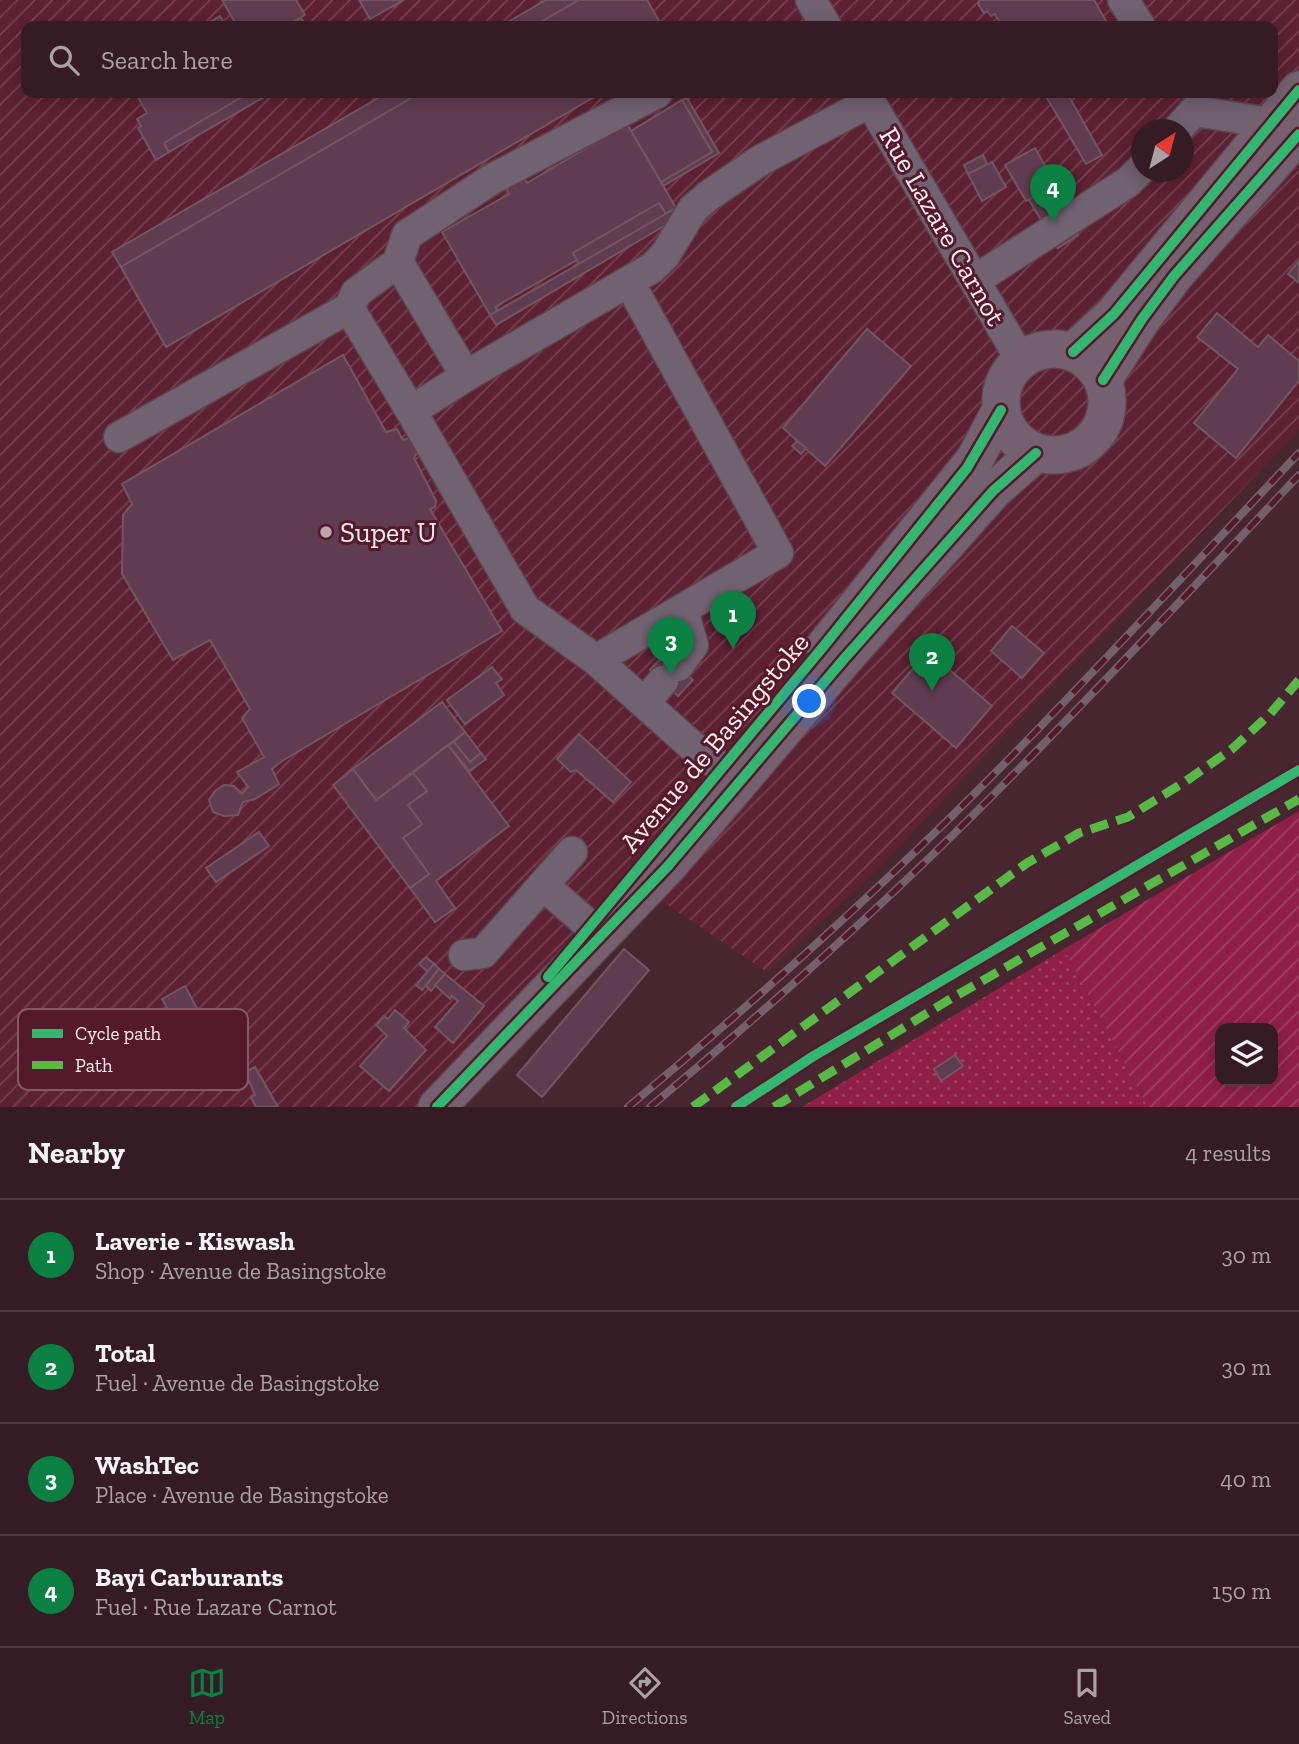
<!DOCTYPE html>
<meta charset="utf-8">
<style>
body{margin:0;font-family:"Zilla Slab",serif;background:#402931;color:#f1f3f6}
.controls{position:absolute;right:21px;bottom:21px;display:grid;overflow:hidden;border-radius:14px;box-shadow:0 4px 18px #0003}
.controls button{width:63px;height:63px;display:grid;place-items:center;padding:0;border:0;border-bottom:2px solid #4f3a41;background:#351c24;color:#f1f3f6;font:35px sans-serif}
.compass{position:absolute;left:1131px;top:119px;width:63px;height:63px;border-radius:50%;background:#351c24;box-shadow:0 4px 18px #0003;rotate:36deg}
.you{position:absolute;left:810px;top:702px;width:24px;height:24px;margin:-18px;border:5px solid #fff;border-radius:50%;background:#1a73e8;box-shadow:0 0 0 10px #1a73e833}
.badge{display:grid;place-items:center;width:46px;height:46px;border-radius:50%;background:#0b8043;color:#fff;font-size:23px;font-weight:700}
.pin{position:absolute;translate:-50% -58px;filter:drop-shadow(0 2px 4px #0008)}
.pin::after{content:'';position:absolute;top:37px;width:24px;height:21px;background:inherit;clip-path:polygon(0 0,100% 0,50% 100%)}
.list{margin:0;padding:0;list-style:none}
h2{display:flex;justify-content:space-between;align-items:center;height:91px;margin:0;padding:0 28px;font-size:30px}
h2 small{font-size:23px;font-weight:400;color:#aaa1a6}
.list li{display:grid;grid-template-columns:46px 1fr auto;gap:21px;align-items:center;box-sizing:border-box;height:112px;padding:0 28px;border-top:2px solid #4f3a41}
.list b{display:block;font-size:26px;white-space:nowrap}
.list p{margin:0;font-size:23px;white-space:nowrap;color:#aaa1a6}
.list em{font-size:23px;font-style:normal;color:#aaa1a6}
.icon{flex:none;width:38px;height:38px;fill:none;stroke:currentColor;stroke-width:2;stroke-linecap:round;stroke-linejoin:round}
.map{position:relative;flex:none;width:1299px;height:1107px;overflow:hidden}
.search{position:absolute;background:#351c24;box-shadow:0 4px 18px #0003;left:21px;right:21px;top:21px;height:77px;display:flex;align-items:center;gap:18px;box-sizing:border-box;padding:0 24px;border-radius:14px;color:#aaa1a6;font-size:26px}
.sheet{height:539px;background:#351c24}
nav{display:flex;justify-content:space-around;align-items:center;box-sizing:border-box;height:98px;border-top:2px solid #4f3a41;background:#351c24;font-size:19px;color:#aaa1a6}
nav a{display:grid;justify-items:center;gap:4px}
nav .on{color:#0b8043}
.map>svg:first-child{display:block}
.industrial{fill:url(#industrial-furrows);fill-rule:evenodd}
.grass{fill:url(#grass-dots)}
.garden{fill:url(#garden-furrows);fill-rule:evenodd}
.building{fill:#603c50;stroke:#715662;stroke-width:2}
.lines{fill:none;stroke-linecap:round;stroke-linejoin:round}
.minor-casing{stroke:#5e444c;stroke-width:33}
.major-casing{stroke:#5e444c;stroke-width:40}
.minor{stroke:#716271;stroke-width:30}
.major{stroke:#756070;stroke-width:37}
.rail-casing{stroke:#73606a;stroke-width:8}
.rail{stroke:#54192b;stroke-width:5;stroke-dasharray:16;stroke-linecap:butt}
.quiet{stroke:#58b947;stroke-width:9;stroke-dasharray:18 9;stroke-linecap:butt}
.cycleway-casing{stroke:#54192b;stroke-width:15}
.cycleway{stroke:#33b770;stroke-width:10}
.poi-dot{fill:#bda7ac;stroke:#54192b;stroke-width:2.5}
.labels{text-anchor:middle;stroke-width:6;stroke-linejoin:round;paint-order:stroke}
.street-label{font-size:28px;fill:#fcecef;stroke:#54192b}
.poi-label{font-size:28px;fill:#fcecef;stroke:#54192b;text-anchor:start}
.key{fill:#54192b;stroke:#865866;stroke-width:2}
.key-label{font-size:19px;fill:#fcecef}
</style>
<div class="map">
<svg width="1299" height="1107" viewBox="0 0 1299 1107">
<defs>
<pattern id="industrial-furrows" width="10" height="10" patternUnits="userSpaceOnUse" patternTransform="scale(1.75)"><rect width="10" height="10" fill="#5e2033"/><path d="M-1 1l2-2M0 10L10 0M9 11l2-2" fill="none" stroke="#764151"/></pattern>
<pattern id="grass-dots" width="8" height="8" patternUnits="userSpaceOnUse" patternTransform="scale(1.75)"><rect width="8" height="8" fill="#901f48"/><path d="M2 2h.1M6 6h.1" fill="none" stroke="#a04063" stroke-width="1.8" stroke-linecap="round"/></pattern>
<pattern id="garden-furrows" width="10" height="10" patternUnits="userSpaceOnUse" patternTransform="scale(1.75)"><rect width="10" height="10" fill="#901f48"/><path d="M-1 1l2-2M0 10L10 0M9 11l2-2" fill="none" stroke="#a04063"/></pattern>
</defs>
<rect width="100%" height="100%" fill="#472630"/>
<!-- industrial -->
<path class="industrial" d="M0 0H1299V430L1138 599 1037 700 880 867 767 972 654 896 457 1107H0ZM26 26H1273V93H26ZM1142 130H1184V172H1142Z"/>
<!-- grass -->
<path class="grass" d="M1064 949 1148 1107H802Z"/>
<!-- garden -->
<path class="garden" d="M1299 811V1107H1148L1064 949ZM1220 1028H1273V1081H1220Z"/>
<!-- building -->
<g class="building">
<path d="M222 0H296L305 15 286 26H237Z"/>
<path d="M359 0H404L370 19Z"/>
<path d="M546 0H579L534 26H501Z"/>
<path d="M579 0H647L662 26H534Z"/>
<path d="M980 0H1094L1106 21 1097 26H1002L995 14 991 16 987 11 984 13 978 4Z"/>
<path d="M220 16 226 26H203Z"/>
<path d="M301 18 306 26H286Z"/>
<path d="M139 93H249L164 143 169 152 156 160 138 128 141 126 137 119 147 113 136 94Z"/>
<path d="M249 93H265L266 96 169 152 164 143Z"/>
<path d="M387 93H420L121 267 112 252Z"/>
<path d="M420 93H601L166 347 121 267Z"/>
<path d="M1044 93H1067L1102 155 1086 164Z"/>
<path d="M687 98 719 153 663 186 661 182 712 152 682 100Z"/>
<path d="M682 100 712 152 661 182 631 131Z"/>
<path d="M627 124 676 208 666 214 659 203 573 253 577 260 495 307 497 311 490 315 442 232 509 194 500 178 518 168 527 183Z"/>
<path d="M1035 148 1055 184 1026 201 1005 165Z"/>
<path d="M983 155 987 164 968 174 964 165Z"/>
<path d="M992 162 1006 187 982 201 968 174Z"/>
<path d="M1051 187 1078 235 1058 248 1029 200Z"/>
<path d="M659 203 666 214 579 264 573 253Z"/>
<path d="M676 208 681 216 496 325 490 315Z"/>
<path d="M1299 261V283L1288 274Z"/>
<path d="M1217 313 1258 347 1268 335 1299 361V381L1236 458 1194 423 1238 369 1197 337Z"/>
<path d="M867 329 911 366 825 466 783 428Z"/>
<path d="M343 355 386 432 397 429 403 440 409 438 416 440 418 451 414 458 436 501 435 507 430 509 502 631 282 761 272 769 279 784 255 799 243 802 238 815 224 816 213 812 209 800 215 791 224 785 234 786 242 794 248 787 237 772 264 757 242 718 250 709 210 640 173 660 122 574 123 515 132 504 122 484Z"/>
<path d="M797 441 806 448 801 454 792 446Z"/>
<path d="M1012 626 1044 653 1022 678 991 651Z"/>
<path d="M928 651 992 706 956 748 892 693Z"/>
<path d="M665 654 693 680 678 696 650 670Z"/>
<path d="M492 667 502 679 496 683 504 695 465 724 447 700Z"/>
<path d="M442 702 465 732 376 800 353 769Z"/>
<path d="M465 732 481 753 470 762 454 742Z"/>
<path d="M579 734 631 782 613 802 576 770 571 772 557 759Z"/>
<path d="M454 742 470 762 481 753 486 759 469 771 448 745Z"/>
<path d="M448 745 509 826 436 881 455 908 435 922 410 888 429 874 403 838 422 824 408 805 427 791 413 773Z"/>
<path d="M353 769 376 800 413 773 427 791 408 805 422 824 403 838 429 874 410 888 333 785Z"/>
<path d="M259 832 269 846 216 882 206 868Z"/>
<path d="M624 949 649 970 542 1097 517 1075Z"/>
<path d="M426 957 434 964 428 972 419 964Z"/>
<path d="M434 964 439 969 422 990 416 985Z"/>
<path d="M439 969 445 974 431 991 426 986Z"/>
<path d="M445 974 484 1006 453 1043 435 1027 458 1001 452 996 450 999 435 985Z"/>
<path d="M185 986 218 1047 195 1060 200 1070 180 1080 163 1049 184 1037 162 999Z"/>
<path d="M395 1010 409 1022 404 1028 426 1050 389 1091 360 1066 387 1036 376 1025 384 1016 388 1019Z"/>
<path d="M955 1055 963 1066 941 1081 934 1069Z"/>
<path d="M255 1067 278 1107H256L251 1097 255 1095 245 1072Z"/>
</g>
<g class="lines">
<defs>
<g id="minor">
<path d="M811 0 826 26"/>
<path d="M1123 0 1140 26"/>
<path d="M865 93 1021 360"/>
<path d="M1177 130 1194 111 1270 123"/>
<path d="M398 262 356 293 349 308 411 411"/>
<path d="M975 280 1128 182 1142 168"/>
<path d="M629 282 778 553 596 660 691 745 722 768"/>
<path d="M466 376 398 262 407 235 492 179 657 93"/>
<path d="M119 437 349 308"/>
<path d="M596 660 525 609 411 411 466 376 652 268 665 255 693 209 708 196 761 160 870 102"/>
<path d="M678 666 693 645 683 610"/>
<path d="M644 703 663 681"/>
<path d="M543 885 572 852"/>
<path d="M464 955 483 953 543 885 590 926"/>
</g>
<g id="major">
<circle cx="1054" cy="402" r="53"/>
<path d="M1073 352 1114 314 1299 90"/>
<path d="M1103 380 1142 319 1174 276 1299 134"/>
<path d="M825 646 975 459 1001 410"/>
<path d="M437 1107 668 866 844 659 993 491 1036 453"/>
</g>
</defs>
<!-- minor casing -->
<use href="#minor" class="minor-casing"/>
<!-- major casing -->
<use href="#major" class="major-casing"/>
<!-- minor -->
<use href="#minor" class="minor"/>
<!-- major -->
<use href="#major" class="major"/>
<defs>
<g id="rail">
<path d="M628 1107C758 999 885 885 1004 764 1104 662 1201 557 1299 453"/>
<path d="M650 1107C775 1003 896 894 1010 778 1108 679 1204 576 1299 475"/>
</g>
</defs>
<!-- rail casing -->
<use href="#rail" class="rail-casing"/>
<!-- rail -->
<use href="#rail" class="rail"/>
<!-- quiet -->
<g class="quiet">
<path d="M693 1107 1027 863 1079 833 1128 817 1186 781 1232 749 1270 714 1299 680"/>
<path d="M774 1107 947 1001 1299 799"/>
</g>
<defs>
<g id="cycleway">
<path d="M1073 352 1114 314 1299 90"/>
<path d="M1103 380 1142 319 1174 276 1299 134"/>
<path d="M548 977 823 647 967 468 1001 410"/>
<path d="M437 1107 668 866 844 659 993 491 1036 453"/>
<path d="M736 1107 812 1057 1299 770"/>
</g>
</defs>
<!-- cycleway casing -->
<use href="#cycleway" class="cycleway-casing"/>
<!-- cycleway -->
<use href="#cycleway" class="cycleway"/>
</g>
<!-- markers -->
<circle class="poi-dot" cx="326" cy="532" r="7"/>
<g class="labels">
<!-- street labels -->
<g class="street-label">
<text transform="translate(943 226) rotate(60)" y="10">Rue Lazare Carnot</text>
<text transform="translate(714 742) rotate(-50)" y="10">Avenue de Basingstoke</text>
</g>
<!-- poi labels -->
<g class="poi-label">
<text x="340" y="542">Super U</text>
</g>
</g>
<!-- legend -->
<rect x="18" y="1009" width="230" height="81" rx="10" class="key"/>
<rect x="32" y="1029" width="31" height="9" fill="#33b770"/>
<rect x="32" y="1061" width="31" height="8" fill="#58b947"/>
<g class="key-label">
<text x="75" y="1040">Cycle path</text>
<text x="75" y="1072">Path</text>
</g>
</svg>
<div class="controls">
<button><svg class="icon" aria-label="layers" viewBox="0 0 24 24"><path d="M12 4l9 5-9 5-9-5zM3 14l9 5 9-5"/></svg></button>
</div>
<svg class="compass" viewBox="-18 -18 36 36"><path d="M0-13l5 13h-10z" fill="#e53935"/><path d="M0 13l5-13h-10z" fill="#aaa1a6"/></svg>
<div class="you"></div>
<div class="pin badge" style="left:733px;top:649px">1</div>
<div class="pin badge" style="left:932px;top:691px">2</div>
<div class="pin badge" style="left:671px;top:675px">3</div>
<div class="pin badge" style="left:1053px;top:222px">4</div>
<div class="search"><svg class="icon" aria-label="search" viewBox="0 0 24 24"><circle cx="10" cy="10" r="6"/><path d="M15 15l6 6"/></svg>Search here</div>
</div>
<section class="sheet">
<h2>Nearby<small>4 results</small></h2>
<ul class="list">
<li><span class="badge">1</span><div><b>Laverie - Kiswash</b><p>Shop · Avenue de Basingstoke</p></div><em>30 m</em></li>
<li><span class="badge">2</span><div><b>Total</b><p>Fuel · Avenue de Basingstoke</p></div><em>30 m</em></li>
<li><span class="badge">3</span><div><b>WashTec</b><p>Place · Avenue de Basingstoke</p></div><em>40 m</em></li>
<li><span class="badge">4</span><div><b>Bayi Carburants</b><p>Fuel · Rue Lazare Carnot</p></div><em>150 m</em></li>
</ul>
</section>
<nav>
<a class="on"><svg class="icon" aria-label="map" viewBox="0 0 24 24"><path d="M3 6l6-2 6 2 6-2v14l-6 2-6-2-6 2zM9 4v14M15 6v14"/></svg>Map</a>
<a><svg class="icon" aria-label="directions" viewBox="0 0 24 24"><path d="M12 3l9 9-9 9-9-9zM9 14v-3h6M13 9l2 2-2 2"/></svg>Directions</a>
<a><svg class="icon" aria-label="saved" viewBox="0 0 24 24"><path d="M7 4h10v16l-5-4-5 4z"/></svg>Saved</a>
</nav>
